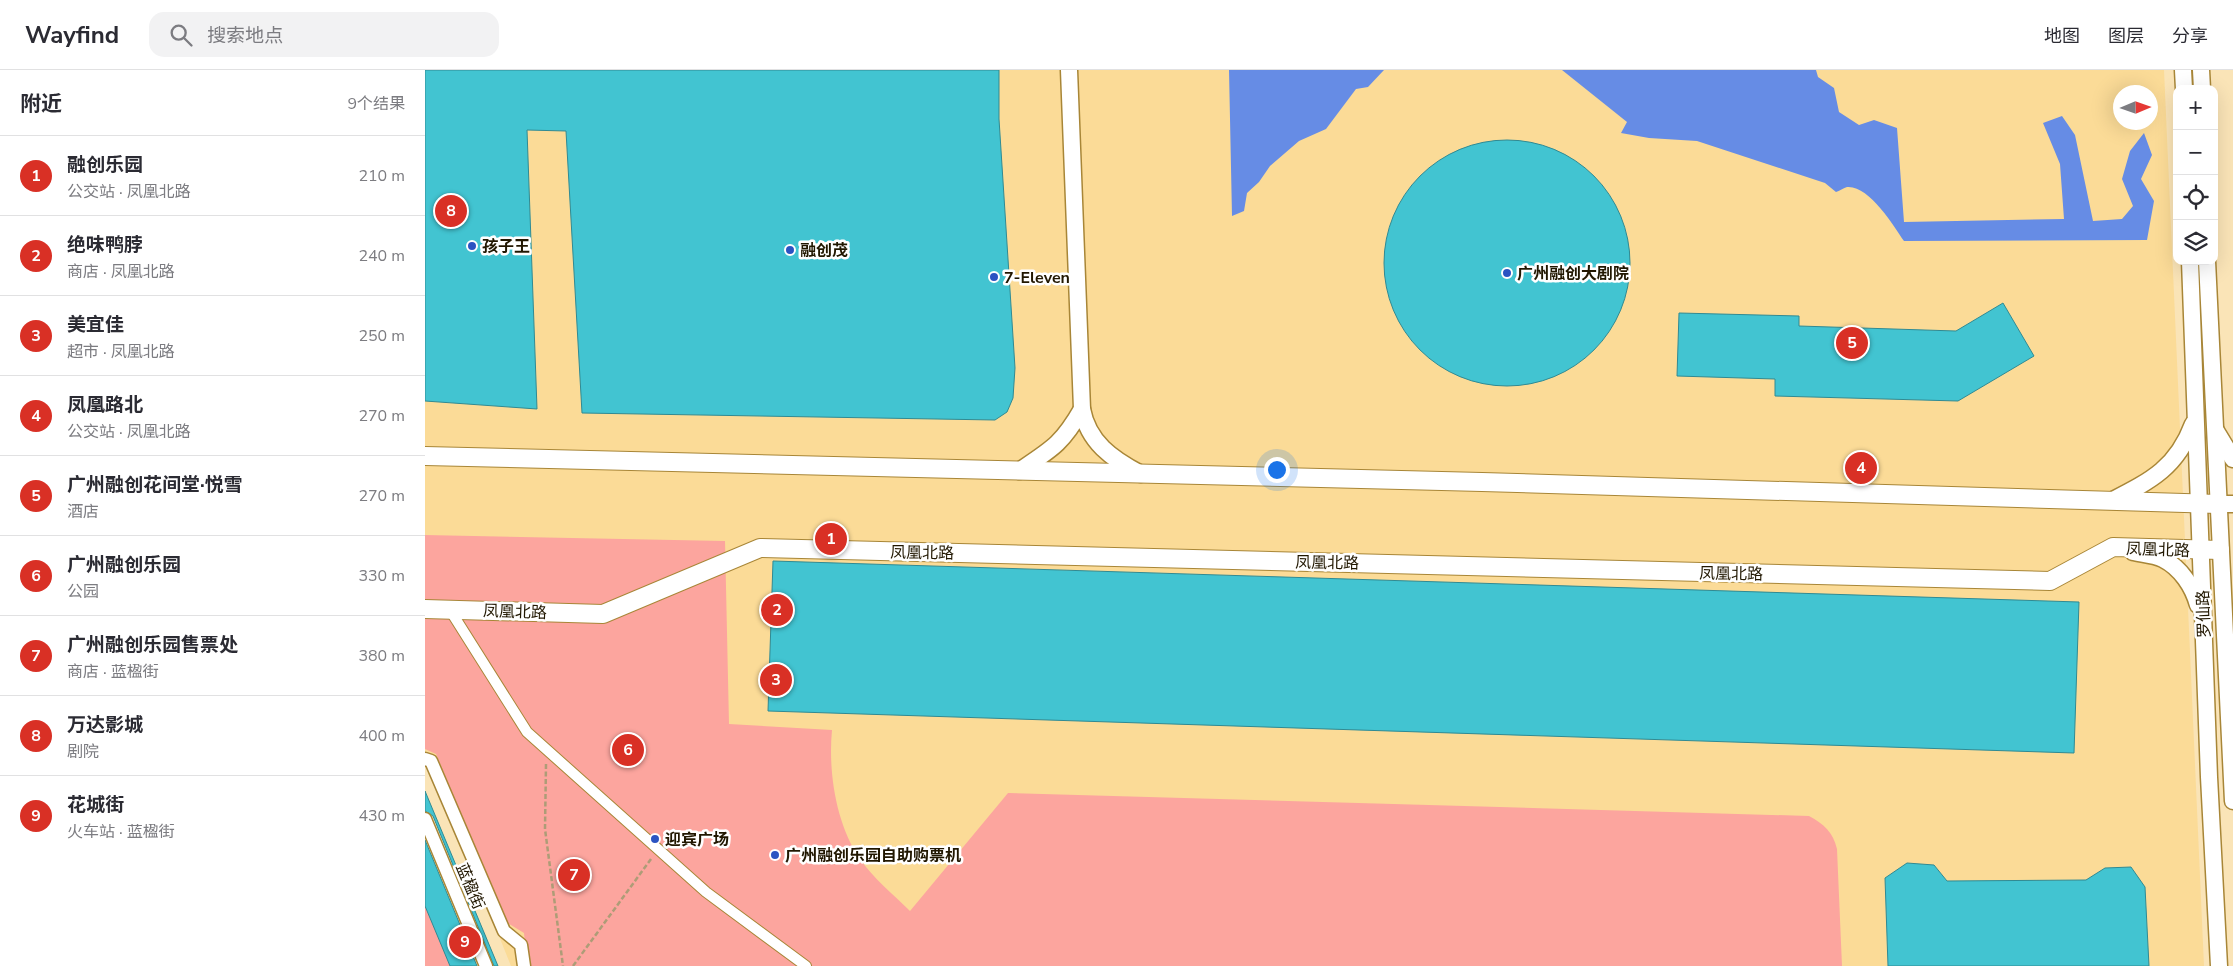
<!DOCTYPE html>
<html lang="zh">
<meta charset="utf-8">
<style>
body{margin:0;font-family:"Nunito Sans","Noto Sans SC",sans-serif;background:#f2f2f3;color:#2b2b33}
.controls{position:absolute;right:15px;top:15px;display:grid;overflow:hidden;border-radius:10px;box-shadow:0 5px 20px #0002}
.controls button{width:45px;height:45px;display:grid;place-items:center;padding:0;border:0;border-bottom:1px solid #e1e1e2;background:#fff;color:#2b2b33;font:25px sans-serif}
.compass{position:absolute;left:1688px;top:15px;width:45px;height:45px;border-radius:50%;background:#fff;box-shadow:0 5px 20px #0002;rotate:88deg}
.you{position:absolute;left:851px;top:399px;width:18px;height:18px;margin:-12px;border:4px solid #fff;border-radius:50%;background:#1a73e8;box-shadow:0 0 0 8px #1a73e833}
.badge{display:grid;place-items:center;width:32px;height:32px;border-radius:50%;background:#d93025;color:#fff;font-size:16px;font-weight:700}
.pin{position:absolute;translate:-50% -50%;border:2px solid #fff;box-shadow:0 1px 5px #0006}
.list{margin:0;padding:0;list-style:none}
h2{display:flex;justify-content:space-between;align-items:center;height:65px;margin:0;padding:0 20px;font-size:21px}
h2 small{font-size:16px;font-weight:400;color:#7c7c81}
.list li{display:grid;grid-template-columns:32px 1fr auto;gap:15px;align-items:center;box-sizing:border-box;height:80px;padding:0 20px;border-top:1px solid #e1e1e2}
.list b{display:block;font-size:19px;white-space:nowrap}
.list p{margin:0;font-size:16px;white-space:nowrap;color:#7c7c81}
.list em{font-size:16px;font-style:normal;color:#7c7c81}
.icon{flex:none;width:28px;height:28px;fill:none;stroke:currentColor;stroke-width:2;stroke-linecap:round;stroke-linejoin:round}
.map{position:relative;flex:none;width:1808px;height:896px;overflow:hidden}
header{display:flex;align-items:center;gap:30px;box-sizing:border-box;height:70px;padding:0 25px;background:#fff;border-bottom:1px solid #e1e1e2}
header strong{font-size:24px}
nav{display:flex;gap:28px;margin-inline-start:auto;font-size:18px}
.search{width:350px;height:45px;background:#f2f2f3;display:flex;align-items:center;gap:12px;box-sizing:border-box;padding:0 18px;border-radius:15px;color:#7c7c81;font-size:19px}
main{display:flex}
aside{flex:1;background:#fff}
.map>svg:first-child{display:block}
.built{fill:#fbdb97;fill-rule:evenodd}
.green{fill:#fca59e}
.water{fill:#668ce5}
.building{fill:#42c4d1;stroke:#308a93}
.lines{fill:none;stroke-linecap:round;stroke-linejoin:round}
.pedestrian-casing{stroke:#a88637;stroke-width:12}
.minor-casing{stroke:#a88637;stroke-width:15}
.tertiary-casing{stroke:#a88637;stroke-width:19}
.secondary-casing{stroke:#a88637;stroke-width:20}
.path{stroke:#ae9c77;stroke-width:2.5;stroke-dasharray:5 2.5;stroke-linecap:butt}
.pedestrian{stroke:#fff;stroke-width:10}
.minor{stroke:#fff;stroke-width:12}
.tertiary{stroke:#fff;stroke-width:16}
.secondary{stroke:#fff;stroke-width:18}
.poi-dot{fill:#2b53c2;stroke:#fff;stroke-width:2}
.labels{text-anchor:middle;stroke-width:5;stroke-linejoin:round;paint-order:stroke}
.poi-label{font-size:16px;font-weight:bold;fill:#211701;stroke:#fff;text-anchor:start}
.street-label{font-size:16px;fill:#211701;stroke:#fff}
</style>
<header>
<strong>Wayfind</strong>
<div class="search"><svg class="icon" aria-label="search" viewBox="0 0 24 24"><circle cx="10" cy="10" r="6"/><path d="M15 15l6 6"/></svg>搜索地点</div>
<nav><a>地图</a><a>图层</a><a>分享</a></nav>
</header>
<main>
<aside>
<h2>附近<small>9个结果</small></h2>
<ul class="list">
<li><span class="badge">1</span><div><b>融创乐园</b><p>公交站 · 凤凰北路</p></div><em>210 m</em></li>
<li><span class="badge">2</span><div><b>绝味鸭脖</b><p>商店 · 凤凰北路</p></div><em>240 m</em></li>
<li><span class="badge">3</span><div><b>美宜佳</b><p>超市 · 凤凰北路</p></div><em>250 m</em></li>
<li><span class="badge">4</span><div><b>凤凰路北</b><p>公交站 · 凤凰北路</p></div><em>270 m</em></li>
<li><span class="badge">5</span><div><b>广州融创花间堂·悦雪</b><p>酒店</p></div><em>270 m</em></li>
<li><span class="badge">6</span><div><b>广州融创乐园</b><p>公园</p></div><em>330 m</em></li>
<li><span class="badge">7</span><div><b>广州融创乐园售票处</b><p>商店 · 蓝楹街</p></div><em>380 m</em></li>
<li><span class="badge">8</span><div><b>万达影城</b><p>剧院</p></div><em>400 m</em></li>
<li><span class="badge">9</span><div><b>花城街</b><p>火车站 · 蓝楹街</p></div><em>430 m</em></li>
</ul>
</aside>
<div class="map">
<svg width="1808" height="896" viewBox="0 0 1808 896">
<rect width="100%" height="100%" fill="#fae4b7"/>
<!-- built -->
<path class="built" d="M0 0H1739L1779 896H86L0 681ZM1696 22H1726V52H1696Z"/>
<!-- green -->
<g class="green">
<path d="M0 465 300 471 304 654 407 660C403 702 411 754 435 789 447 807 470 826 485 841L583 723 1384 746C1399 754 1408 762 1412 779L1417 896H102L99 863 81 852 11 684 0 679Z"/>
<path d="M0 822 32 896H0Z"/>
</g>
<!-- water -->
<g class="water">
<path d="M804 0H959L943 17 931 19 901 59 874 71 845 96 834 112 822 123 819 141 807 146Z"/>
<path d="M1137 0H1391L1393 7 1409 18 1414 42 1434 55 1449 50 1472 58 1479 152 1639 149 1635 94 1618 53 1637 46 1650 65 1668 151 1697 149 1708 136 1697 109 1705 81 1719 63 1727 85 1716 109 1729 131 1722 170 1479 171C1468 155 1444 115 1422 117 1419 118 1414 121 1411 122L1400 113 1272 71 1224 68 1196 63 1202 52Z"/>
</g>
<!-- building -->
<g class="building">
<path d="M0 0H574V49L590 298 588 328 582 342 570 350 157 343 141 61 102 60 112 339 0 331Z"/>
<circle cx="1082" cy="193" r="123"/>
<path d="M1578 233 1609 286 1533 331 1350 326V309L1252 306 1254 243 1374 246V256L1531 261Z"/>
<path d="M348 491 1654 532 1649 683 343 641Z"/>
<path d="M0 721 73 896H69L8 746 0 741Z"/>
<path d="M0 770 52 896H25L0 836Z"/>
<path d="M1482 793 1509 795 1522 811 1661 810 1680 798 1706 797 1720 817 1724 896H1463L1460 808Z"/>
</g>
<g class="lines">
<defs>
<path id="pedestrian" d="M25 540 102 662 281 822 381 896"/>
<g id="minor">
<path d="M0 689 6 691 79 861 96 875 99 896"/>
<path d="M0 749 61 896"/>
</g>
<g id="tertiary">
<path d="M644 0 657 339"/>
<path d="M1758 0 1759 19"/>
<path d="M1776 0 1777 19"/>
<path d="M1765 191 1784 707 1794 896"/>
<path d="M1782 191 1808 731"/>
<path d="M1791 361 1808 389"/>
<path d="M594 401C627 379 637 374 657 339 663 372 687 389 716 404"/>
<path d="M1688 430C1727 410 1752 397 1768 354"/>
<path d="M1793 434H1808"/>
<path d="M1708 482C1717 484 1730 485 1738 489 1756 498 1768 517 1773 535"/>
</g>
<g id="secondary">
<path d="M0 386 1057 412 1793 434"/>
<path d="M0 539 178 544 335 478 1625 511 1688 477 1795 480"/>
</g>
</defs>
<!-- pedestrian casing -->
<use href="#pedestrian" class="pedestrian-casing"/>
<!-- minor casing -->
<use href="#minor" class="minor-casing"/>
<!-- tertiary casing -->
<use href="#tertiary" class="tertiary-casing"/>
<!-- secondary casing -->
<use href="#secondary" class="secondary-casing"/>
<!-- path -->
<g class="path">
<path d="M121 694 120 759 138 896"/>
<path d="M148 896 226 789"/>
</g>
<!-- pedestrian -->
<use href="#pedestrian" class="pedestrian"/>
<!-- minor -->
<use href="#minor" class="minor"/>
<!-- tertiary -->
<use href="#tertiary" class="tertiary"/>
<!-- secondary -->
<use href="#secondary" class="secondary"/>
</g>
<!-- markers -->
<g class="poi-dot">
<circle cx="47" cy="176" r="5"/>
<circle cx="365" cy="180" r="5"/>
<circle cx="1082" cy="203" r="5"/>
<circle cx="569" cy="207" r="5"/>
<circle cx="230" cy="769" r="5"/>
<circle cx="350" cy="785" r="5"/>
</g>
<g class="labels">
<!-- poi labels -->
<g class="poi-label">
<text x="57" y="182">孩子王</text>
<text x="375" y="186">融创茂</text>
<text x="1092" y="209">广州融创大剧院</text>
<text x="579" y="213">7-Eleven</text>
<text x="240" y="775">迎宾广场</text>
<text x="360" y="791">广州融创乐园自助购票机</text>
</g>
<!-- street labels -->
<g class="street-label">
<text transform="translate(1733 479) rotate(2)" y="6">凤凰北路</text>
<text transform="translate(497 482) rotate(1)" y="6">凤凰北路</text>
<text transform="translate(902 492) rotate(1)" y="6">凤凰北路</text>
<text transform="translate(1306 503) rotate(1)" y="6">凤凰北路</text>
<text transform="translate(90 541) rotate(2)" y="6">凤凰北路</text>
<text transform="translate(1778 544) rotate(-92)" y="6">罗仙路</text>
<text transform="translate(46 816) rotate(67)" y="6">蓝楹街</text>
</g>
</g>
</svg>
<div class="controls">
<button>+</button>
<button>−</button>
<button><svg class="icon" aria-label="locate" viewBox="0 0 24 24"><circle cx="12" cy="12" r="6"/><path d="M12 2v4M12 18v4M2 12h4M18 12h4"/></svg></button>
<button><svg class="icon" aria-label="layers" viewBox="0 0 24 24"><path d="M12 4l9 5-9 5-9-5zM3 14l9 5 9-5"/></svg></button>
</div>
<svg class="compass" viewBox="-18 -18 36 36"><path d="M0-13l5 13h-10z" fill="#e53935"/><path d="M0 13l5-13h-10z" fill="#7c7c81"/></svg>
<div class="you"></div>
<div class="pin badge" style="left:406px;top:469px">1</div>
<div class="pin badge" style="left:352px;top:540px">2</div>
<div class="pin badge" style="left:351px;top:610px">3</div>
<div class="pin badge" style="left:1436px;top:398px">4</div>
<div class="pin badge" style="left:1427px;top:273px">5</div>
<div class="pin badge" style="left:203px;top:680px">6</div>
<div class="pin badge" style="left:149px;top:805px">7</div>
<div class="pin badge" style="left:26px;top:141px">8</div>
<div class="pin badge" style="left:40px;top:872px">9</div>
</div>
</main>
